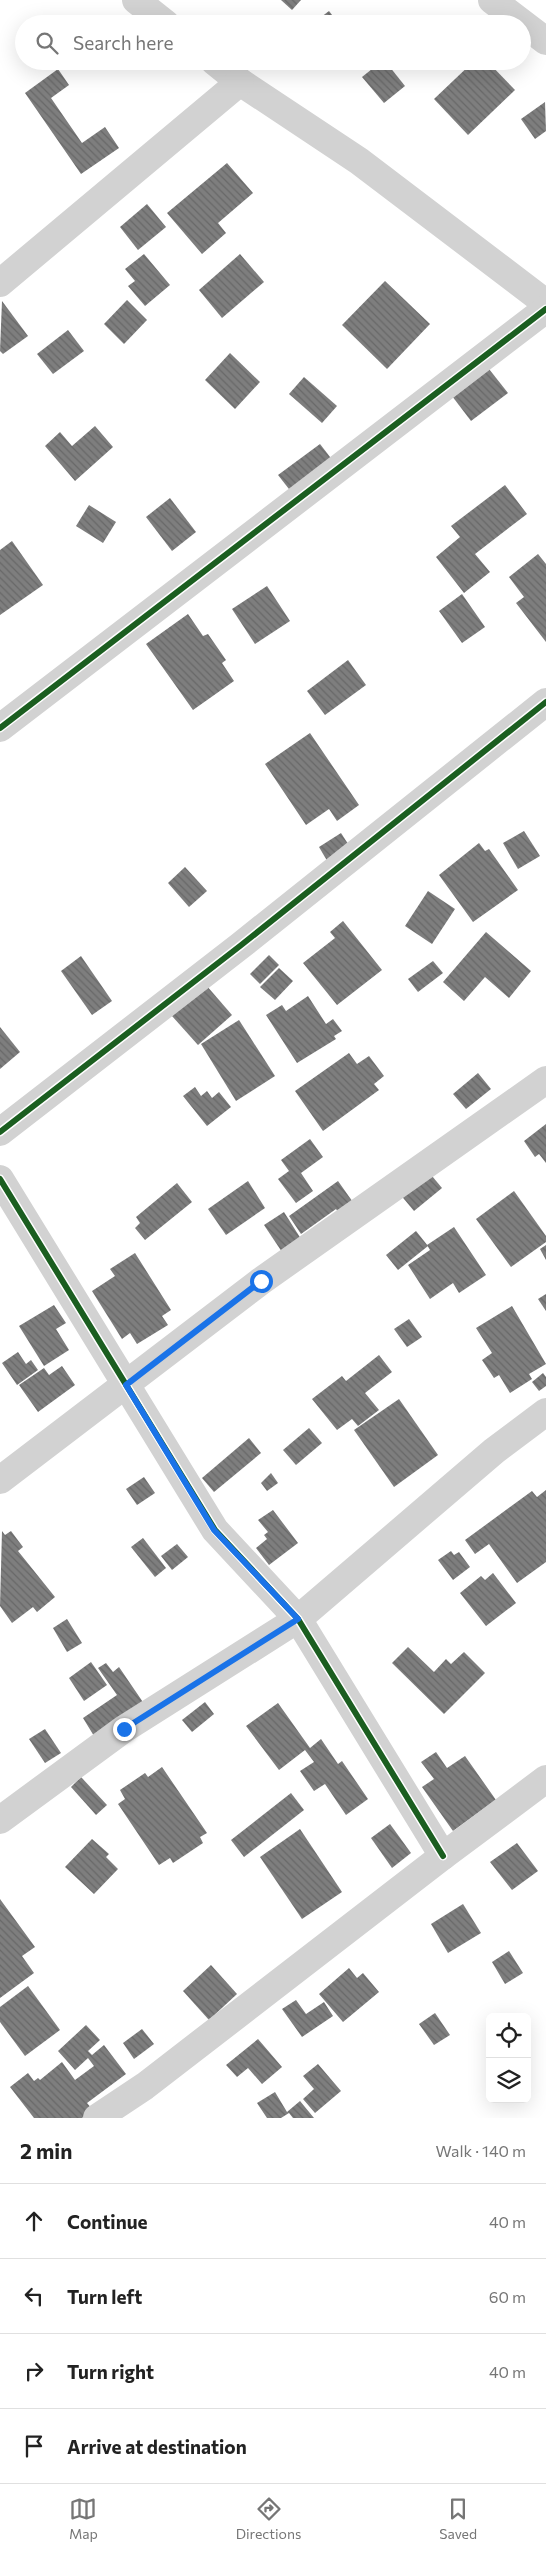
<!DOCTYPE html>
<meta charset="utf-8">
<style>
body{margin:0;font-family:Commissioner,sans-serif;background:#f2f2f2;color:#222}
.controls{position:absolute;right:15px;bottom:15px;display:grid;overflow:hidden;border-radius:8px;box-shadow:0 5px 20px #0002}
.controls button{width:45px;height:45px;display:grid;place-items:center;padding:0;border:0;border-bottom:1px solid #e0e0e0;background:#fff;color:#222;font:25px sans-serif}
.stop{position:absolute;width:15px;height:15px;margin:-11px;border:4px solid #1a73e8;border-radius:50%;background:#fff}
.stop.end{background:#1a73e8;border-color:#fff;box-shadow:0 1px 5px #0008}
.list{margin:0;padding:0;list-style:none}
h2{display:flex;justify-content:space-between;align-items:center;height:65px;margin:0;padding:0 20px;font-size:21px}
h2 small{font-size:16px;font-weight:400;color:#767676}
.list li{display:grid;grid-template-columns:32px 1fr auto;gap:15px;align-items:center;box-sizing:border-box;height:75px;padding:0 20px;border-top:1px solid #e0e0e0}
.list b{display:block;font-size:19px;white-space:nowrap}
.list em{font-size:16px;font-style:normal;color:#767676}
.icon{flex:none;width:28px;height:28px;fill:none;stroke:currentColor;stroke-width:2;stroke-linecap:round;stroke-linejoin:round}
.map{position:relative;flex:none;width:546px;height:2118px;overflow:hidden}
.search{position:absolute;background:#fff;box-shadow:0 5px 20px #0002;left:15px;right:15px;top:15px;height:55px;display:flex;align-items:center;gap:12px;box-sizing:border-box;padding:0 18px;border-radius:28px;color:#767676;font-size:19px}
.sheet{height:365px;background:#fff}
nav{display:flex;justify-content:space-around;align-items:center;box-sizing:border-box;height:70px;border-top:1px solid #e0e0e0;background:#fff;font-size:14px;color:#767676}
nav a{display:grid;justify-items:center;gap:2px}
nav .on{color:#767676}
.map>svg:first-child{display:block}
.building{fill:url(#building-back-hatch)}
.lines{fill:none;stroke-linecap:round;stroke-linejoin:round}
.minor{stroke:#d2d2d2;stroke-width:28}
.cycleway-casing{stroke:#fff;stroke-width:9}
.cycleway{stroke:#1b5e20;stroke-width:6}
.route{stroke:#1a73e8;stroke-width:6}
</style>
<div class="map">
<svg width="546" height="2118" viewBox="0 0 546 2118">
<defs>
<pattern id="building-back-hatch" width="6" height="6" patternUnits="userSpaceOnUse" patternTransform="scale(1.25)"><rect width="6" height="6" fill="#7e7e7e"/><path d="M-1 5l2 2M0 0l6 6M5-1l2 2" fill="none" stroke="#686868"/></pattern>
</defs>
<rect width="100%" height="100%" fill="#fff"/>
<!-- building -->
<g class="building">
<path d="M281 0H301L292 10Z"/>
<path d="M329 11 339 24H312Z"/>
<path d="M448 16 454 24H438Z"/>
<path d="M382 61H385L405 86 384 103 362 77Z"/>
<path d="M474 61H487L515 90 468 135 434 99Z"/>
<path d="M58 69 69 85 51 98 82 143 105 127 119 148 81 174 25 93Z"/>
<path d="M545 102 546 131 535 139 521 119Z"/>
<path d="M227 163 253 193 218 223 226 233 202 254 167 213Z"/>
<path d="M147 204 166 227 138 250 120 227Z"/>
<path d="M144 254 170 285 145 306 128 286 135 281 125 269Z"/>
<path d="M240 254 264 282 222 318 199 290Z"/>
<path d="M385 281 430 324 387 369 342 325Z"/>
<path d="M127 300 147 320 124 344 104 324Z"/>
<path d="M2 301 28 336 3 354 0 351Z"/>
<path d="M68 330 84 351 53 374 37 354Z"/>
<path d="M230 353 260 382 235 409 205 380Z"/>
<path d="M489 369 508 393 471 421 452 396Z"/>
<path d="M304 377 337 406 322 423 289 394Z"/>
<path d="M95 426 113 447 75 481 45 446 60 432 72 446Z"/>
<path d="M320 444 337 466 296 498 278 475Z"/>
<path d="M505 485 527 514 475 554 490 572 464 593 436 557 460 537 451 526Z"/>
<path d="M170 498 196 532 172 551 146 517Z"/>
<path d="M89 505 116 522 103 543 76 526Z"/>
<path d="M12 541 43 585 0 615V550Z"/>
<path d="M538 554 546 564V642L516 603 524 597 509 577Z"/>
<path d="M267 586 290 621 255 644 232 609Z"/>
<path d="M462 594 485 627 462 643 439 611Z"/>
<path d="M188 614 203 636 208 634 226 660 222 663 234 681 193 710 146 644Z"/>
<path d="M348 660 366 685 325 715 307 691Z"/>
<path d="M310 733 359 805 337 821 329 809 306 825 265 764Z"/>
<path d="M524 831 540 856 518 869 503 843Z"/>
<path d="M341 833 352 850 329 864 319 847Z"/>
<path d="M479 843 485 851 489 849 518 890 473 922 439 875Z"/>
<path d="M185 867 207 891 189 907 168 883Z"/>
<path d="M428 891 455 909 432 944 405 926Z"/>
<path d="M343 921 382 970 337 1005 303 963 335 938 330 932Z"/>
<path d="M486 932 531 971 509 998 485 977 464 1001 443 982Z"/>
<path d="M269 955 279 965 260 984 250 974Z"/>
<path d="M81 956 112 1001 92 1015 61 971Z"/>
<path d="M433 961 443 973 418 992 408 979Z"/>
<path d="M279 968 293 981 275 1000 260 987Z"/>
<path d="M206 985 232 1015 198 1045 172 1016Z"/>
<path d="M308 996 326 1024 333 1019 342 1031 334 1036 336 1039 297 1063 266 1015 282 1005 286 1011Z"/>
<path d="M239 1020 275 1076 236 1101 201 1044Z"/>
<path d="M0 1027 20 1052 0 1069Z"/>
<path d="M349 1053 357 1064 369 1056 384 1076 374 1084 379 1090 323 1131 295 1091Z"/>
<path d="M478 1073 491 1089 466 1109 453 1094Z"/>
<path d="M195 1087 201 1096 207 1091 212 1098 219 1092 231 1107 207 1126 183 1096Z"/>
<path d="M546 1124V1163L539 1154 535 1157 524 1141Z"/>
<path d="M310 1139 323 1157 301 1173 313 1191 296 1203 278 1179 289 1171 281 1160Z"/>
<path d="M427 1170 442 1188 414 1211 399 1193Z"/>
<path d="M248 1181 265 1208 226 1235 208 1209Z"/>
<path d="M338 1181 355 1205 340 1215 336 1209 301 1234 289 1216Z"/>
<path d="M177 1183 192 1202 145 1240 135 1228 140 1223 136 1217Z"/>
<path d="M514 1191 546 1236V1242L511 1267 476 1219Z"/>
<path d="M284 1212 301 1239 282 1252 264 1225Z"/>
<path d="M454 1227 486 1275 459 1293 453 1283 430 1299 408 1265 430 1250 427 1245Z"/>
<path d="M416 1231 428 1246 398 1270 386 1255Z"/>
<path d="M546 1245V1260L540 1249Z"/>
<path d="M135 1253 171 1310 162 1316 168 1325 137 1344 130 1333 122 1339 92 1291 115 1276 110 1269Z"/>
<path d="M546 1294V1311L538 1299Z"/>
<path d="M54 1305 66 1323 56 1329 69 1350 44 1366 19 1326Z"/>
<path d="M512 1306 546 1364 529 1374 532 1379 510 1393 499 1375 494 1378 482 1360 492 1353 476 1328Z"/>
<path d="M409 1319 422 1337 407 1347 394 1329Z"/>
<path d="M18 1352 26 1364 31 1360 38 1370 17 1385 2 1363Z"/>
<path d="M379 1355 392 1372 365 1393 379 1410 358 1426 352 1419 337 1430 312 1399 342 1376 346 1381Z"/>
<path d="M62 1366 75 1385 38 1412 19 1385 44 1368 49 1375Z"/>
<path d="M543 1373 546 1377V1386L539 1391 532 1382Z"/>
<path d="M399 1399 438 1455 394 1487 354 1430Z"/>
<path d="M309 1428 322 1443 296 1465 283 1450Z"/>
<path d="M249 1438 261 1453 214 1492 202 1478Z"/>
<path d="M271 1473 278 1483 267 1491 261 1483Z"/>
<path d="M144 1477 155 1493 137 1505 126 1489Z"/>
<path d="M546 1490V1562L517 1583 489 1544 475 1554 465 1540 532 1491 537 1497Z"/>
<path d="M273 1510 298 1543 269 1565 256 1548 267 1539 264 1535 268 1532 258 1520Z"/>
<path d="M2 1531 5 1535 11 1531 23 1547 18 1551 55 1597 37 1612 33 1607 12 1623 0 1606Z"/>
<path d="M143 1538 166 1568 155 1577 131 1547Z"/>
<path d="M177 1544 188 1557 172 1570 161 1556Z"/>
<path d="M451 1551 454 1555 459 1552 470 1567 453 1580 438 1560Z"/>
<path d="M493 1573 516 1603 486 1626 460 1593 481 1576 485 1580Z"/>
<path d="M67 1619 82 1643 67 1652 53 1628Z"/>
<path d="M408 1647 434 1672 446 1659 451 1664 464 1652 485 1673 444 1714 392 1663Z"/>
<path d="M91 1662 107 1685 84 1701 69 1678Z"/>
<path d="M106 1663 113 1672 119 1667 149 1711 94 1736 83 1718 117 1695 98 1668Z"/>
<path d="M205 1702 214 1714 192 1732 182 1720Z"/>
<path d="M278 1703 310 1748 321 1739 338 1764 342 1761 368 1799 346 1815 325 1784 314 1791 300 1771 314 1762 305 1750 279 1770 246 1726Z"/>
<path d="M45 1729 61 1753 45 1763 29 1739Z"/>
<path d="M436 1752 447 1768 465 1756 496 1800 453 1831 422 1787 434 1779 421 1762Z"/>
<path d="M162 1767 207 1833 200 1837 203 1843 173 1863 170 1858 159 1865 118 1804 125 1799 120 1790 145 1773 148 1777Z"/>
<path d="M81 1777 107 1805 96 1815 71 1787Z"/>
<path d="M291 1793 304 1810 244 1857 231 1840Z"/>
<path d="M390 1824 411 1853 392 1868 371 1838Z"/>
<path d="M300 1829 342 1892 302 1919 260 1857Z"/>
<path d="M92 1839 109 1854 106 1857 118 1869 94 1894 65 1867Z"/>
<path d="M517 1843 538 1871 512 1890 490 1862Z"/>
<path d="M0 1899 35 1947 22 1956 34 1973 0 1998Z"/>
<path d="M463 1904 481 1933 448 1953 431 1924Z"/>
<path d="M509 1951 523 1973 505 1984 492 1962Z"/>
<path d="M211 1965 237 1994 209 2020 183 1991Z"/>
<path d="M349 1968 357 1978 363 1973 379 1992 343 2022 319 1994Z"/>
<path d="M28 1986 60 2030 25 2056 0 2022V2007Z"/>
<path d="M296 2000 306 2014 324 2002 333 2016 302 2037 282 2009Z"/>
<path d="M435 2013 450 2035 434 2045 419 2024Z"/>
<path d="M86 2025 100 2040 88 2051 92 2055 104 2045 126 2074 87 2103 93 2110 82 2118H34L10 2087 28 2073 34 2081 38 2078 40 2080 62 2062 75 2080 94 2066 88 2058 75 2070 58 2051Z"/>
<path d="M142 2029 154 2044 134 2059 123 2043Z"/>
<path d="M258 2039 282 2067 262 2084 248 2068 237 2077 226 2065Z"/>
<path d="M318 2064 341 2091 315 2113 303 2099 314 2089 303 2076Z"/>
<path d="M275 2092 287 2112 300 2101 314 2118H293L289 2113 281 2118H267L257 2103Z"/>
</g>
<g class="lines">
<!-- minor -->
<g class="minor">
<path d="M136 0 166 24"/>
<path d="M492 0 546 41"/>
<path d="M214 61 240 82 359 161 546 303"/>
<path d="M0 283 240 82"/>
<path d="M0 728 546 309"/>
<path d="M0 1132 240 946 546 702"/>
<path d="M0 1179 215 1530 298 1619 443 1856"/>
<path d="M0 1480 261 1281 546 1080"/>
<path d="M0 1820 124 1729 298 1619 494 1451 546 1412"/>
<path d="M97 2118 145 2086 443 1856 546 1779"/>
</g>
<defs>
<g id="cycleway">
<path d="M0 728 546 309"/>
<path d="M0 1132 240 946 546 702"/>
<path d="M0 1179 215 1530 298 1619 443 1856"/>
</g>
</defs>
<!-- cycleway casing -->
<use href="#cycleway" class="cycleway-casing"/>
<!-- cycleway -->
<use href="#cycleway" class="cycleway"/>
</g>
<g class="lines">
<!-- route -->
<path class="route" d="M124 1729 298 1619 214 1530 126 1385 261 1281"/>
</g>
</svg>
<div class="controls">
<button><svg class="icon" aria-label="locate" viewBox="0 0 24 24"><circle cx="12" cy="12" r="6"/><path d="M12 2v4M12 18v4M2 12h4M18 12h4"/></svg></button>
<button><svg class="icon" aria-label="layers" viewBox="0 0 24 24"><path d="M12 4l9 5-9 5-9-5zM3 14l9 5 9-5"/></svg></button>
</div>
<div class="stop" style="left:261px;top:1281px"></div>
<div class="stop end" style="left:124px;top:1729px"></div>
<div class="search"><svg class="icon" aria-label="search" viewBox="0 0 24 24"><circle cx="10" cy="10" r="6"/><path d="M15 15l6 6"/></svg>Search here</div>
</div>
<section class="sheet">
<h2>2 min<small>Walk · 140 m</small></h2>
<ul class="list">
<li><svg class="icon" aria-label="ahead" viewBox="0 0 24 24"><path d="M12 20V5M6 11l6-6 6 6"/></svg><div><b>Continue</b></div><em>40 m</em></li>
<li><svg class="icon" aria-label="left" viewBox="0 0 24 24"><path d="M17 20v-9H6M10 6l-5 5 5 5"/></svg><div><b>Turn left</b></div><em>60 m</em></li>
<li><svg class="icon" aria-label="right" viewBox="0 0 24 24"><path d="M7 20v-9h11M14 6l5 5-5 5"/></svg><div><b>Turn right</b></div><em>40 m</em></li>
<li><svg class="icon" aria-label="arrive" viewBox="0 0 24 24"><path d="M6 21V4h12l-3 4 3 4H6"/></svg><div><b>Arrive at destination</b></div></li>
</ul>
</section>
<nav>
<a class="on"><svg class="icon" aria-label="map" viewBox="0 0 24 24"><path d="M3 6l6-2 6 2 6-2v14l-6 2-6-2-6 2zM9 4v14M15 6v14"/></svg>Map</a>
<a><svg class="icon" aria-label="directions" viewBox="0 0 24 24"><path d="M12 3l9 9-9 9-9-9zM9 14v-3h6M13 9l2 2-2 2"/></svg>Directions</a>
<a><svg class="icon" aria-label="saved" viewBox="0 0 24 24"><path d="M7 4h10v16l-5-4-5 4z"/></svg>Saved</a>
</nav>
